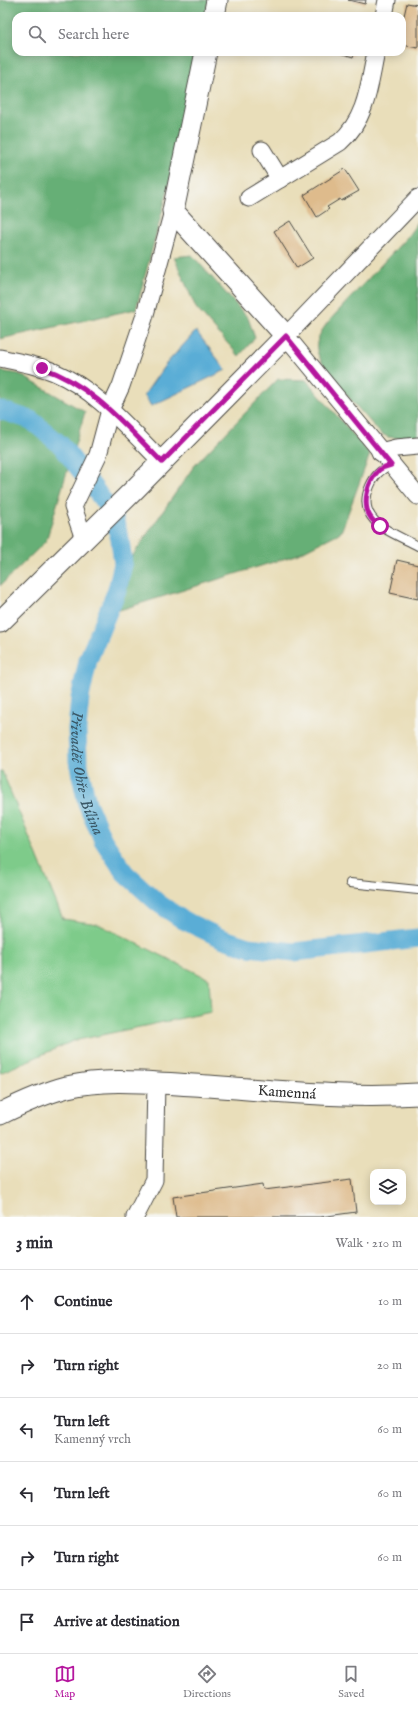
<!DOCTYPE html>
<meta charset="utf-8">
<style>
body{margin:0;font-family:"IM FELL English",serif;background:#f2f2f3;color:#2b2b33}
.controls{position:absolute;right:12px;bottom:12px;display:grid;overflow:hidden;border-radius:8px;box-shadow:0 2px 10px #0003}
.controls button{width:36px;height:36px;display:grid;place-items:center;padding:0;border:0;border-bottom:1px solid #e1e1e2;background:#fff;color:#2b2b33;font:20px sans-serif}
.stop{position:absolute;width:12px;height:12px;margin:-9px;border:3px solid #b5179e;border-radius:50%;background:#fff}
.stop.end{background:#b5179e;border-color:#fff;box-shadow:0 1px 4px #0008}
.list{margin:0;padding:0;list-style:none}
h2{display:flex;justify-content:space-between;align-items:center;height:52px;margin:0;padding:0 16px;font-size:17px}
h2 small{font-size:13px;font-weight:400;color:#7c7c81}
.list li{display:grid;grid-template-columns:26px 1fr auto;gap:12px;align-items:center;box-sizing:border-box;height:64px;padding:0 16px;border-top:1px solid #e1e1e2}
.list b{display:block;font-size:15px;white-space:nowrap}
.list p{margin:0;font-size:13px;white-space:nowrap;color:#7c7c81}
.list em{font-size:13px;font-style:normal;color:#7c7c81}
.icon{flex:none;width:22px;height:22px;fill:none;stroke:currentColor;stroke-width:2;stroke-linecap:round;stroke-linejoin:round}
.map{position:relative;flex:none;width:418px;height:1217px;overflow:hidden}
.search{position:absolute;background:#fff;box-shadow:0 2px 10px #0003;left:12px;right:12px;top:12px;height:44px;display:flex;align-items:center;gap:10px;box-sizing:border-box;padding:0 14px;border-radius:12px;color:#7c7c81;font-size:15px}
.sheet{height:436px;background:#fff}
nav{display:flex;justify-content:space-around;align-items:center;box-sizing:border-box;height:56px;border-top:1px solid #e1e1e2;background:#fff;font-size:11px;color:#7c7c81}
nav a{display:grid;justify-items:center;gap:2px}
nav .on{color:#b5179e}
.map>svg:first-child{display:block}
.green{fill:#7ecb8a;stroke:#547b5a}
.forest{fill:#66af76;stroke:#486d50}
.water{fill:#5aadd6;stroke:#426c80}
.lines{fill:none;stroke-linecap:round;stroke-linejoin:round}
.canal{stroke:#5aadd6;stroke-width:19}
.building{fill:#debb8c}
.service-casing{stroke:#484640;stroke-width:10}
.minor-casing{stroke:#484640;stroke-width:19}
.tertiary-casing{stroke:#484640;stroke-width:23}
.service{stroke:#fff;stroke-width:8}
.minor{stroke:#fff;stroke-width:17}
.tertiary{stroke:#fff;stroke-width:21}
.route{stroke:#b5179e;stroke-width:5}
.labels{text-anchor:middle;stroke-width:3.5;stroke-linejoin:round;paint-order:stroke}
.street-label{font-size:15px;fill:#2b2b2b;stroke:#f6f6f2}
.water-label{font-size:16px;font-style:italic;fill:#3b5867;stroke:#f6f6f2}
</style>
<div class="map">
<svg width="418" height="1217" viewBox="0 0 418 1217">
<rect width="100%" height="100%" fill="#f6f6f2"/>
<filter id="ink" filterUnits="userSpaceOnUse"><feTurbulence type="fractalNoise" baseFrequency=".025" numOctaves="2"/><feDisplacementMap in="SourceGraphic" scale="8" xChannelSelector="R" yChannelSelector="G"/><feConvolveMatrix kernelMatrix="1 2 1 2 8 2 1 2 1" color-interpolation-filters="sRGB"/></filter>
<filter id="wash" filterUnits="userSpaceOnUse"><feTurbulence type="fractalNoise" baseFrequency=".012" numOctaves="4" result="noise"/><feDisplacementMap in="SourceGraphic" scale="16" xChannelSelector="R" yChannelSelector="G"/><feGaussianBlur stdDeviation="0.9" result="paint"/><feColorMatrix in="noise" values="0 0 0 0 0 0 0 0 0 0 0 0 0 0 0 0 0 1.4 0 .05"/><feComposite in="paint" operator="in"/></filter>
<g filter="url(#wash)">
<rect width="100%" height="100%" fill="#e9deba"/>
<!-- green -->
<path class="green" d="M0 771H2L63 919 98 924 209 979 211 1012 73 1041 0 1073Z"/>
<!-- forest -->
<g class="forest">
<path d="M0 0H209L205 16H16V52H198L169 186 136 309 0 339Z"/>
<path d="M418 222V440L388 437 380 433C367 417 319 368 317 350 315 340 322 330 328 322L407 237Z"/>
<path d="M192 255 248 318 255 338 239 356 196 308 174 257Z"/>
<path d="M0 371 19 374 85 412 46 541 0 586Z"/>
<path d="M278 379 306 380 370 454 341 532 296 555 110 613 121 591 126 565 194 466Z"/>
</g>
<!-- water -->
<path class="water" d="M196 331 226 370 151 406 144 395 165 365Z"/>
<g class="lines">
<!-- canal -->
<path class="canal" id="s1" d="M0 410 31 420 62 446 112 512 120 539 123 564 117 590 88 660 80 698 77 729 78 761 87 803 103 840 125 873 158 903 183 920 221 938 248 947 294 952 418 938"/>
</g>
<g id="blocks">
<!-- building -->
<g class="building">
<path d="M348 0H366L365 4Z"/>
<path d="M407 3 418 5V48L402 45V24Z"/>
<path d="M336 52H355L353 57Z"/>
<path d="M345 169 359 191 341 201 340 199 327 207 329 209 317 217 304 195Z"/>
<path d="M290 221 313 258 297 268 274 231Z"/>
<path d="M397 560 418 565V599L390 593Z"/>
<path d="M352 1179 356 1212 320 1217H176L173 1197 263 1184 264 1190Z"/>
</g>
</g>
</g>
<g filter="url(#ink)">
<use href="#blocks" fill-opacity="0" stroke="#484640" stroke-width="1"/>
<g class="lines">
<defs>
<g id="service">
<path d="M391 465C380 470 375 475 370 486 354 522 394 533 418 546"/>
<path d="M350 883 418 890"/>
</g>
<g id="minor">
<path d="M384 16 387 0"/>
<path d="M262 150 280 179"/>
<path d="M249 198 340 142C367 118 369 85 376 52"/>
<path d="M418 198 286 336 418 496"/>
<path d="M0 358C18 362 37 365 54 372 97 390 129 429 162 462"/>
<path d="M380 452 396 448 418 446"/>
<path d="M84 539 73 507 98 455 110 410 121 386 144 318 173 211"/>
<path d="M135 1217 154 1180 156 1083"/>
</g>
<g id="tertiary">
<path d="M214 16 217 0"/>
<path d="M0 622 133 491 286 336 173 211 206 52"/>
<path id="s2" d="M0 1114C22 1103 44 1093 67 1087 108 1077 153 1083 194 1085 269 1090 343 1099 418 1094"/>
</g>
</defs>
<!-- service casing -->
<use href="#service" class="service-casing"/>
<!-- minor casing -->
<use href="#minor" class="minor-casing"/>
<!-- tertiary casing -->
<use href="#tertiary" class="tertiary-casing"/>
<!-- service -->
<use href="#service" class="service"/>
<!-- minor -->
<use href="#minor" class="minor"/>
<!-- tertiary -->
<use href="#tertiary" class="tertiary"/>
</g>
</g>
<g class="lines" filter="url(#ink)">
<!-- route -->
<path class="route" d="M42 368C91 384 126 426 162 462L286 336 391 465C387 466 382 468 379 470 368 481 361 504 371 518 373 521 377 524 380 526"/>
</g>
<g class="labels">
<!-- street labels -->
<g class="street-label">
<text dy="5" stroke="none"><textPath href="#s2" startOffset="293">Kamenná</textPath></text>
</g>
<!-- water labels -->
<g class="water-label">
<text dy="6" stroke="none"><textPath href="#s1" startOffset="427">Přivaděč Ohře-Bílina</textPath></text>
</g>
</g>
</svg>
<div class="controls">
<button><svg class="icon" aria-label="layers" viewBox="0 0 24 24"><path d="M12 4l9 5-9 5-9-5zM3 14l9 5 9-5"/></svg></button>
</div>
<div class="stop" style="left:380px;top:526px"></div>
<div class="stop end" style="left:42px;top:368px"></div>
<div class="search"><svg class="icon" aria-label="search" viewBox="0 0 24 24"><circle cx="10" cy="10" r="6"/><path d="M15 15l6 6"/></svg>Search here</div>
</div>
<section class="sheet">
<h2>3 min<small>Walk · 210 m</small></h2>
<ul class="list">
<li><svg class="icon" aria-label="ahead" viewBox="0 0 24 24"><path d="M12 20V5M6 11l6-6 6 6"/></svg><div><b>Continue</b></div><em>10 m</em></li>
<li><svg class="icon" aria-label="right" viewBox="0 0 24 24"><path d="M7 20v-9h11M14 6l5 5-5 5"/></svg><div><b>Turn right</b></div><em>20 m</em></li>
<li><svg class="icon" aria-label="left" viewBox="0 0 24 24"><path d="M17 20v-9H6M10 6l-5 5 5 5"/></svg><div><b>Turn left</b><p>Kamenný vrch</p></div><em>60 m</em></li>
<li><svg class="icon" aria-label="left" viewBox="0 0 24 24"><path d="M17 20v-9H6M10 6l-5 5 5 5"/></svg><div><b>Turn left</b></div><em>60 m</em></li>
<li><svg class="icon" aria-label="right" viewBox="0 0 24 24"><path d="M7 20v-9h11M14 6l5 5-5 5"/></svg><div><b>Turn right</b></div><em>60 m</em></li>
<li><svg class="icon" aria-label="arrive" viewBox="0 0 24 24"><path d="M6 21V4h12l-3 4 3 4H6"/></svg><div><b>Arrive at destination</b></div></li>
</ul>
</section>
<nav>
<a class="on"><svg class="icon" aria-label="map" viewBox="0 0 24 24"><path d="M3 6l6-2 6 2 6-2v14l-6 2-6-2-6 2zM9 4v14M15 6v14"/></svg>Map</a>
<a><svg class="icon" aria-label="directions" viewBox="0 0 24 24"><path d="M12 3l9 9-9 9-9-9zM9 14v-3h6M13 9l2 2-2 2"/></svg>Directions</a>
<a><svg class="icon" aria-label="saved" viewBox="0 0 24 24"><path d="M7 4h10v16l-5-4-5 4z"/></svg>Saved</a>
</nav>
